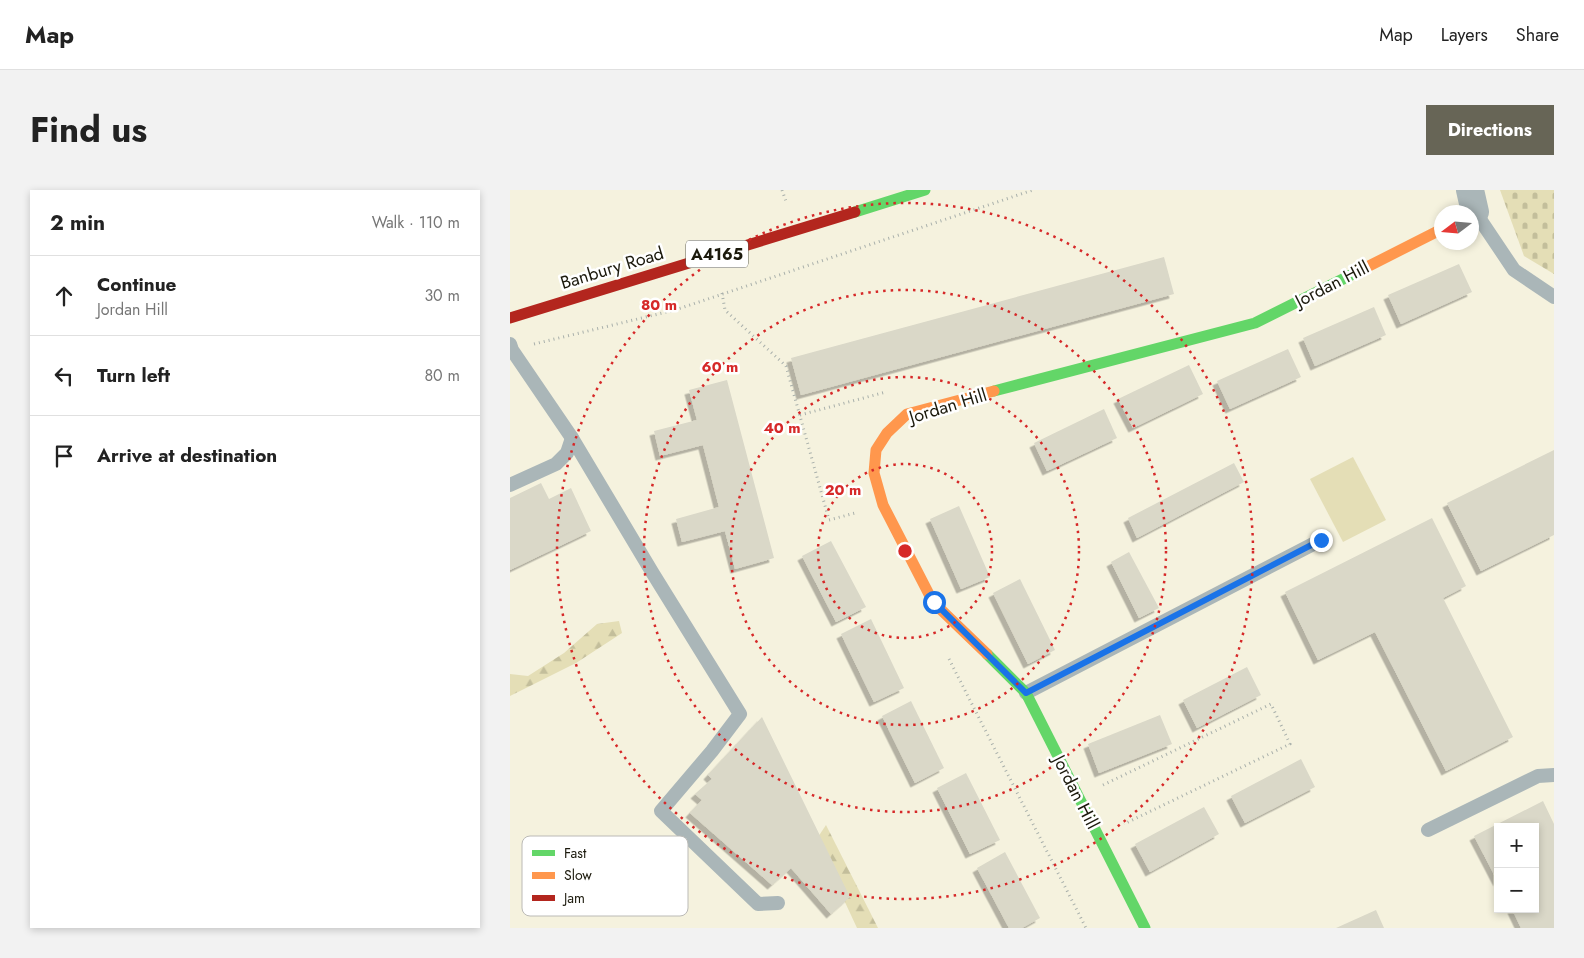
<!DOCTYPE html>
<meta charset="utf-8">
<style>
body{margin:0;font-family:Jost,sans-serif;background:#f2f2f2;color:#222}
.controls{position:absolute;right:15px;bottom:15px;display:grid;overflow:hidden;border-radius:0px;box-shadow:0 2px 8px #0003}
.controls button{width:45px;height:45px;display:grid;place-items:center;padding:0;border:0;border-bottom:1px solid #e0e0e0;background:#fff;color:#222;font:25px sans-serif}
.compass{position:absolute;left:924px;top:15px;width:45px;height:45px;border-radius:50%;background:#fff;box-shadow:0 2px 8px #0003;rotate:254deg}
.stop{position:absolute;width:15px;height:15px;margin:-11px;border:4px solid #1a73e8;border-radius:50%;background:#fff}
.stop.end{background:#1a73e8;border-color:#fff;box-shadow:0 1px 5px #0008}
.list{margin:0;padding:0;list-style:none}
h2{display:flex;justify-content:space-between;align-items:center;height:65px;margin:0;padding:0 20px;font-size:21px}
h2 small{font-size:16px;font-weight:400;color:#767676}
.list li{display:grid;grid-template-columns:32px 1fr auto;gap:15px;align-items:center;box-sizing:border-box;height:80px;padding:0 20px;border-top:1px solid #e0e0e0}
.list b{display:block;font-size:19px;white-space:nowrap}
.list p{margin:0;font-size:16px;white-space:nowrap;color:#767676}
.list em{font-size:16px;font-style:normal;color:#767676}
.icon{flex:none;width:28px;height:28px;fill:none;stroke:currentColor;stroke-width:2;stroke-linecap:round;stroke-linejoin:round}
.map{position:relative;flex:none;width:1044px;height:738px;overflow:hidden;border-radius:0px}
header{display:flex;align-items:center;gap:30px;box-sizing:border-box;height:70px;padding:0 25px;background:#fff;border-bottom:1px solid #e0e0e0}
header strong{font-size:24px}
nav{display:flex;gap:28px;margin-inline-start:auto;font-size:18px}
.intro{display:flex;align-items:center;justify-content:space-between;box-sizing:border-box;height:120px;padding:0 30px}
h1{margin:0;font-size:35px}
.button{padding:12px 22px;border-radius:0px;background:#676556;color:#fff;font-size:18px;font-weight:700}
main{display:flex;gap:30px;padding:0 30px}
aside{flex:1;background:#fff;border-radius:0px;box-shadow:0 2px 8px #0003}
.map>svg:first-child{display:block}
.grass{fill:#e4deb6}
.forest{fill:url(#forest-firs)}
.cemetery{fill:url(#cemetery-stones)}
.building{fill:#dad8c8;filter:url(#shadow)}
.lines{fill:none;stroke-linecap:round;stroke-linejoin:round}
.path{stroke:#a9b0ab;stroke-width:3;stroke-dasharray:1 4;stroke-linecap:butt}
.lane{stroke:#aab6b8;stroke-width:14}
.street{stroke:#aab6b8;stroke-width:28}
.fast{stroke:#63d668;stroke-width:11}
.slow{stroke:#ff974d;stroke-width:11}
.jam{stroke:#b3261e;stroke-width:11}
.route{stroke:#1a73e8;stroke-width:6}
.ring{fill:none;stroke:#d62828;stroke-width:2.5;stroke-dasharray:2.5 5}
.labels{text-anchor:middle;stroke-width:5;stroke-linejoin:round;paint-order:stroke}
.shield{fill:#fff;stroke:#5f5e55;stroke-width:1}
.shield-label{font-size:16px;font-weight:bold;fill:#1b190c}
.street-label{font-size:18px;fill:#1b190c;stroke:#fff}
.key{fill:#fff;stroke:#bbbab6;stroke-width:1}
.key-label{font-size:14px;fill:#1b190c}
.centre{fill:#d62828;stroke:#fff;stroke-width:2.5}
.ring-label{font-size:15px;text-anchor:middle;font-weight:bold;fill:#d62828;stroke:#fff;stroke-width:5;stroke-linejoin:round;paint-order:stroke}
</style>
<header>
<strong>Map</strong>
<nav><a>Map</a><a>Layers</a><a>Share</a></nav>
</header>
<div class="intro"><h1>Find us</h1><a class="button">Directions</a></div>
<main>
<aside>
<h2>2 min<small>Walk · 110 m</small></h2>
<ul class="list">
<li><svg class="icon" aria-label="ahead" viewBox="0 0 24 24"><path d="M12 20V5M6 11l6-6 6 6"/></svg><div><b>Continue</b><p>Jordan Hill</p></div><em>30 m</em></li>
<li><svg class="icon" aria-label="left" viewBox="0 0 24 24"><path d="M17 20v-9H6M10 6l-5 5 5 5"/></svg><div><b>Turn left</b></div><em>80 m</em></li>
<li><svg class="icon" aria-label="arrive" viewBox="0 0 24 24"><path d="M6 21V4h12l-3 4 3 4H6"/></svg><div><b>Arrive at destination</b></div></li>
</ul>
</aside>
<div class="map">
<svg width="1044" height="738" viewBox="0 0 1044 738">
<defs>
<pattern id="forest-firs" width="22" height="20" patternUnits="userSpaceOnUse" patternTransform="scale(1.25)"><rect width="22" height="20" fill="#e4deb6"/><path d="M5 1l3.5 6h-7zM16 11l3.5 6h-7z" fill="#c3be9b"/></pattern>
<pattern id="cemetery-stones" width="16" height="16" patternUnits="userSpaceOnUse" patternTransform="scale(1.25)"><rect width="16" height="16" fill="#e4deb6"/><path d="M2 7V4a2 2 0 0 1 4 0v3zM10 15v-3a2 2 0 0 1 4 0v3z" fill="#c3be9b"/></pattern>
<filter id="shadow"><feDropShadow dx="-4.5" dy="4.5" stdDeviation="0" flood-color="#0004"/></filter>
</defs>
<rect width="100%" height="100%" fill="#f5f2de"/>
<!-- grass -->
<path class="grass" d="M843 267 876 330 833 352 800 289Z"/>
<!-- forest -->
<g class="forest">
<path d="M109 431 112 443 66 473 0 506V484L18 486 54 463 87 434Z"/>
<path d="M316 635 368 738H347L306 650Z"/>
</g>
<!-- cemetery -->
<path class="cemetery" d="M990 0H1044V84L1014 66Z"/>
<!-- building -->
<g class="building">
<path d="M654 67 664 104 291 205 281 168Z"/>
<path d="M949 74 962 102 891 134 878 105Z"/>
<path d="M864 117 876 145 805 176 793 148Z"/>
<path d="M778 159 791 187 720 219 707 191Z"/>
<path d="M679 175 693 204 623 238 608 209Z"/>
<path d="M217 190 264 368 225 379 215 341 172 352 166 329 209 317 193 255 150 266 144 241 187 230 179 200Z"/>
<path d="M594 219 607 248 537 281 524 253Z"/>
<path d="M1044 260V345L971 381 937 313Z"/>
<path d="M724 273 734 292 627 348 618 328Z"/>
<path d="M31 293 39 309 61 298 81 341 0 380V308Z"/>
<path d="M449 316 480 387 451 399 420 329Z"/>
<path d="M922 328 956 396 933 408 1003 547 936 581 865 442 808 470 775 402Z"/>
<path d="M321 351 356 417 326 432 292 366Z"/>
<path d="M619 362 649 418 629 428 601 372Z"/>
<path d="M510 389 545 460 518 474 483 403Z"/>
<path d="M361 429 394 498 364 512 331 444Z"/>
<path d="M737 477 751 505 687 538 673 510Z"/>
<path d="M401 511 434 578 405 593 372 526Z"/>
<path d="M650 525 662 554 589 583 578 554Z"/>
<path d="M252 527 340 707 321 724 281 678 262 695 180 623 192 610 185 604 202 589 198 585Z"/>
<path d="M791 569 805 597 735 633 721 606Z"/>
<path d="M456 583 490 650 460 664 427 598Z"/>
<path d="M1033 611 1044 634V738H1011L1002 719H1025V637H988V692L964 646Z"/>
<path d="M694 617 709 644 640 682 625 654Z"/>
<path d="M495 662 530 728 512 738H499L467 678Z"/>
<path d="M866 720 874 738H826Z"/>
</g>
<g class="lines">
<!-- path -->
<g class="path">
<path d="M272 0 277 14"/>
<path d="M212 103 215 120 276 176 319 330 345 323"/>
<path d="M24 154 165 120 523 0"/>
<path d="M290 225 376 202"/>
<path d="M439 469 576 738"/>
<path d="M593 595 761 514 780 554 614 634"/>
</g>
<!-- lane -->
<g class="lane">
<path d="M965 22 1004 80 1044 107"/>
<path d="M0 154 2 160 62 248 142 382 230 524 202 561 151 621 248 714 268 713"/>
<path d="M0 295 46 274 57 263 62 248"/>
<path d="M516 503 811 350"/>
<path d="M918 640 1028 586 1044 585"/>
</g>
<!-- street -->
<path class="street" d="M960 0 965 22 962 23"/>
<!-- fast -->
<g class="fast">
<path d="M345 22 415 0"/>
<path d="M484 201 745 133 847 82"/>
<path d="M477 464 516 503 635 738"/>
</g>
<!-- slow -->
<g class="slow">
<path d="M847 82 932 39"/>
<path d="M477 464 423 412 373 315 364 283 366 260 377 243 397 224 484 201"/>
</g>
<!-- jam -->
<path class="jam" d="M0 128 345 22"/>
</g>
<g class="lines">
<!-- route -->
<path class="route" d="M424 412 516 503 811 350"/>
</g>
<!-- distance rings -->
<g class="ring">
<circle cx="395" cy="361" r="87"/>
<circle cx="395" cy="361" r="174"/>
<circle cx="395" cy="361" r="261"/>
<circle cx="395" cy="361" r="348"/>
</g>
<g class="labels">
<!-- shield labels -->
<rect class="shield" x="176" y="50.5" width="62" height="27" rx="4"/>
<g class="shield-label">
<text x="207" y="70">A4165</text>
</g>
<!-- street labels -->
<g class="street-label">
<text transform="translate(102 78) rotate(-17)" y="6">Banbury Road</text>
<text transform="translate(822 94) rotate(-27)" y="6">Jordan Hill</text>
<text transform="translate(438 216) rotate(-17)" y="6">Jordan Hill</text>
<text transform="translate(566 602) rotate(63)" y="6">Jordan Hill</text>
</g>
</g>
<!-- legend -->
<rect x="12" y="646" width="166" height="80" rx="8" class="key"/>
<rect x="22" y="660" width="23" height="6" fill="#63d668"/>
<rect x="22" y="682" width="23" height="7" fill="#ff974d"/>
<rect x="22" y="705" width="23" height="6" fill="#b3261e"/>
<g class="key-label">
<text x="54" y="668">Fast</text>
<text x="54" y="690">Slow</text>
<text x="54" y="713">Jam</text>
</g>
<circle cx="395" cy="361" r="8" class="centre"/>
<g class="ring-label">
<text x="149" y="120">80 m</text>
<text x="210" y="182">60 m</text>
<text x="272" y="243">40 m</text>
<text x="333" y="305">20 m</text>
</g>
</svg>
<div class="controls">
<button>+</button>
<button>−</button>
</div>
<svg class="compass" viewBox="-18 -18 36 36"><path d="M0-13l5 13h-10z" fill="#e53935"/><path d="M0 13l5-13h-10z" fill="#767676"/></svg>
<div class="stop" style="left:424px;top:412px"></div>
<div class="stop end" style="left:811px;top:350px"></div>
</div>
</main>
